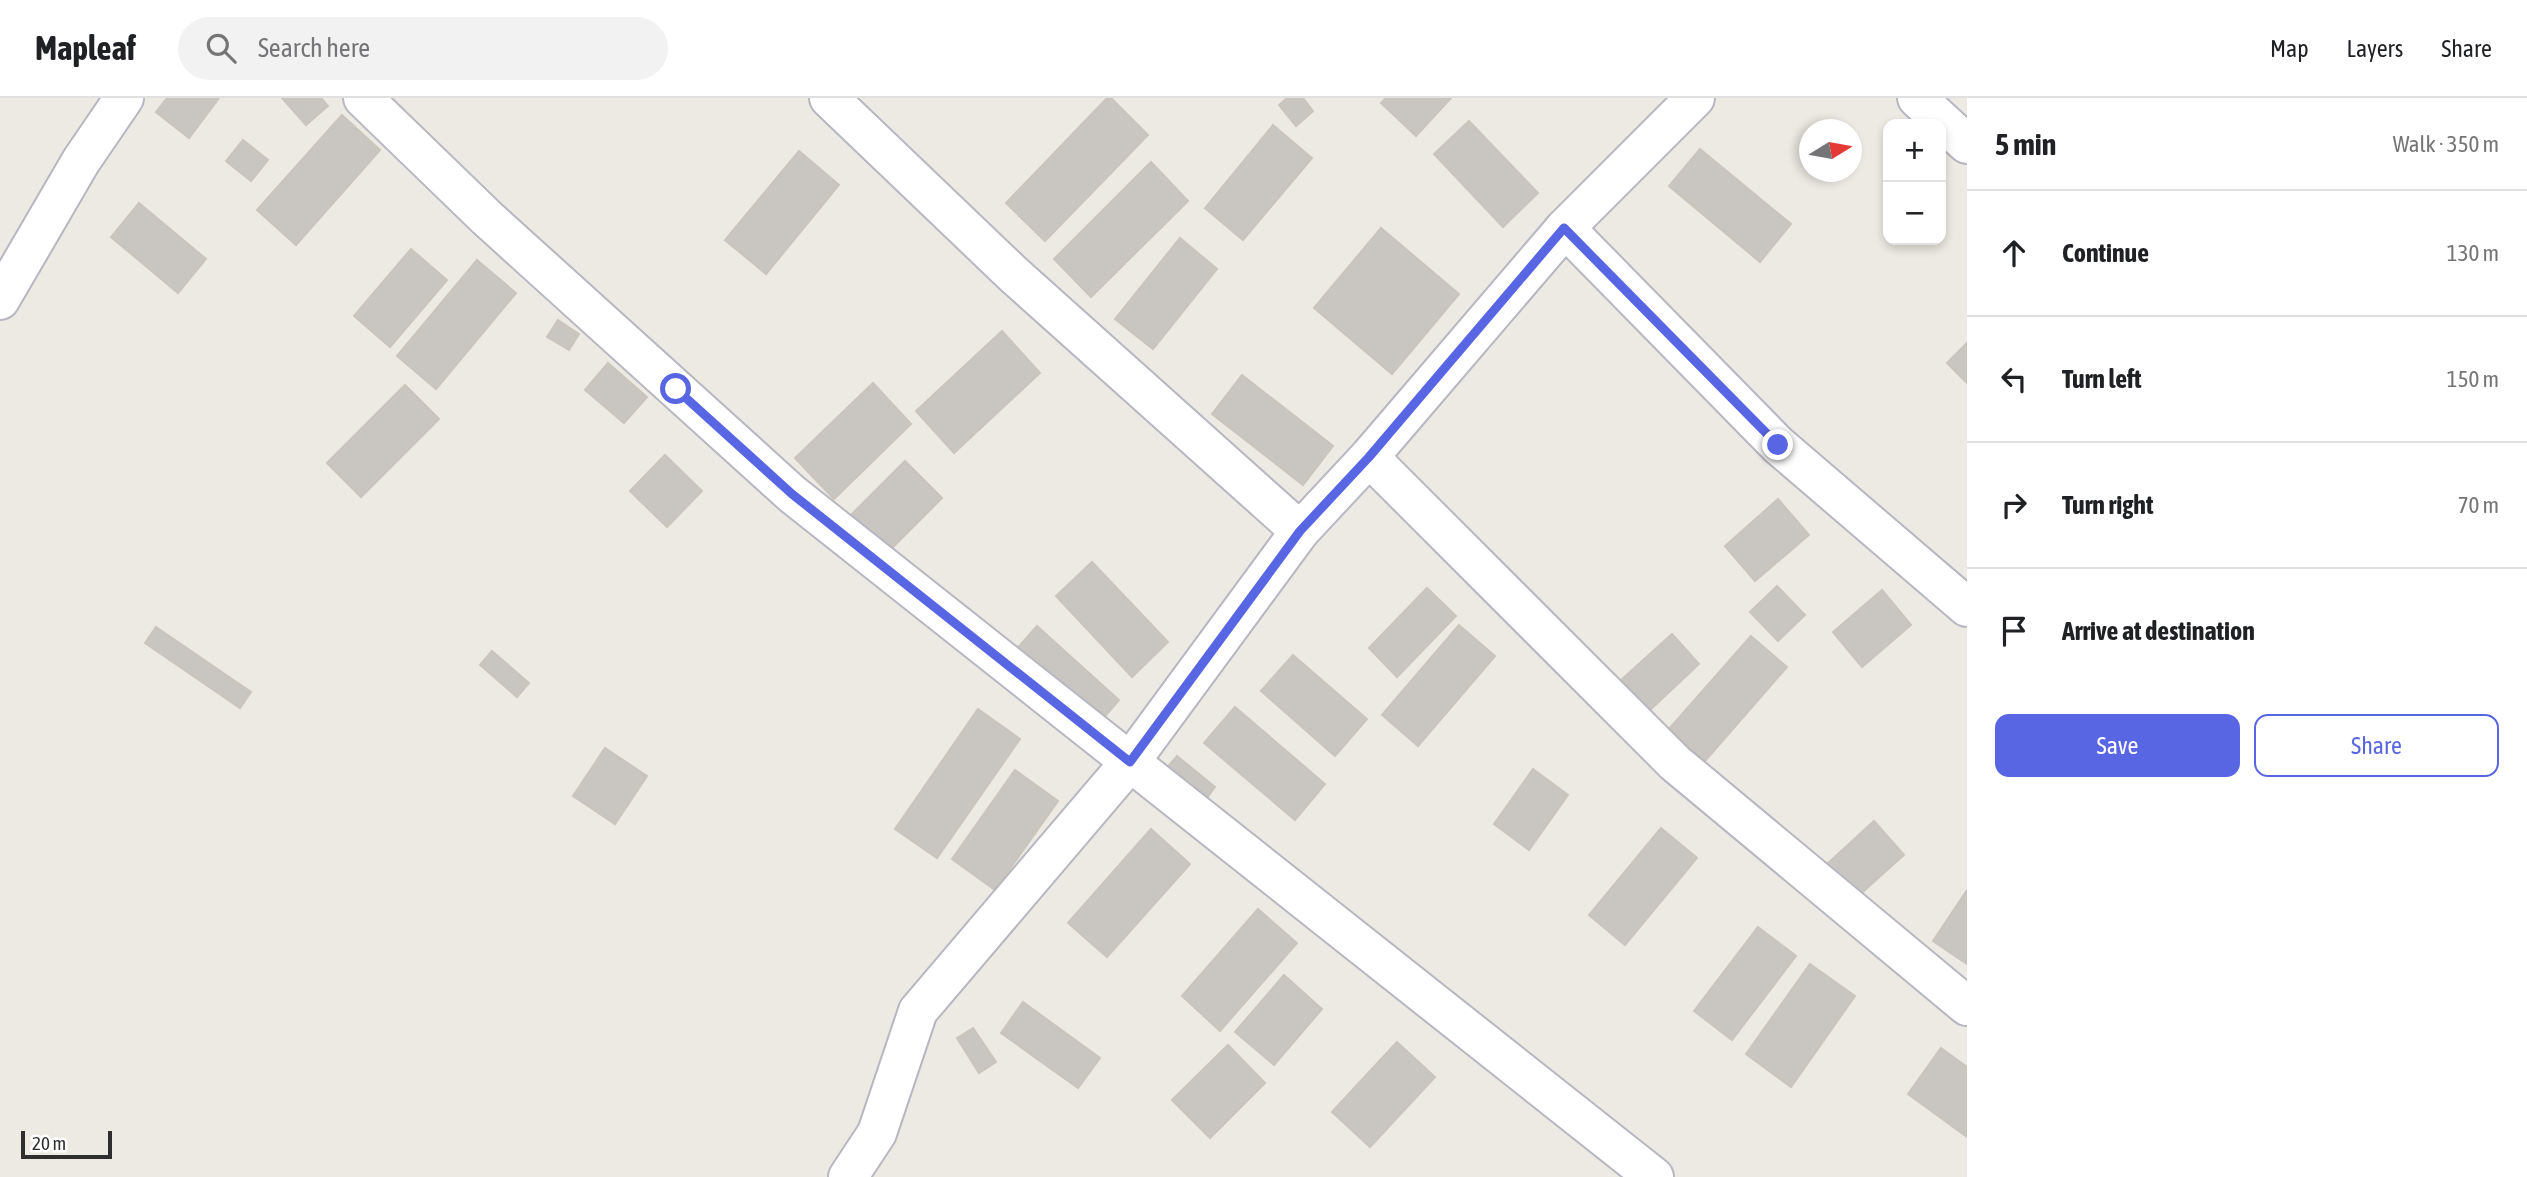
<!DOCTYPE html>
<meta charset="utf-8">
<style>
body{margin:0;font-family:"Asap Condensed",sans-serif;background:#f2f2f2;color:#202124}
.controls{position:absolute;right:21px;top:21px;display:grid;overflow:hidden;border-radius:14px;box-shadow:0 4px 10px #0003}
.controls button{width:63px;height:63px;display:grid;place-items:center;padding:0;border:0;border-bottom:2px solid #e0e0e0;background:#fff;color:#202124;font:35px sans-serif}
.compass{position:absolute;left:1799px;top:21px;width:63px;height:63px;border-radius:50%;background:#fff;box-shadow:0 4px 10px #0003;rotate:79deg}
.scale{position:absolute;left:21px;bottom:18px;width:91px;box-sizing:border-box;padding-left:7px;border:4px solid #2e2e2e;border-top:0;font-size:19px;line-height:24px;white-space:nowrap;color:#2e2e2e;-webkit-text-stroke:5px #fff;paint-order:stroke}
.stop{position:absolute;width:21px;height:21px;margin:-16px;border:5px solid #5966e4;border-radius:50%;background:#fff}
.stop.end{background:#5966e4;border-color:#fff;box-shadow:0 2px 7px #0008}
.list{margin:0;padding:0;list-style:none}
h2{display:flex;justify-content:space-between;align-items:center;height:91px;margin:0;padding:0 28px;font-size:30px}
h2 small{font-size:23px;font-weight:400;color:#757577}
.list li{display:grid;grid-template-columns:46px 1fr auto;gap:21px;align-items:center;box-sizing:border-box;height:126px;padding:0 28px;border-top:2px solid #e0e0e0}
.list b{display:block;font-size:26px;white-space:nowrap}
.list em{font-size:23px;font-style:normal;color:#757577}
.actions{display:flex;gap:14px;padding:21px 28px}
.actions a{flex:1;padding:16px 0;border:2px solid #5966e4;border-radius:14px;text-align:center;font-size:24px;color:#5966e4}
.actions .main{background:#5966e4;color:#fff}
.icon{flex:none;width:38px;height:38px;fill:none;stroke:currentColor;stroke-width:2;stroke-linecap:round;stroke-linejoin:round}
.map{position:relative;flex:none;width:1967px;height:1079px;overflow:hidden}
header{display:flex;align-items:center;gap:42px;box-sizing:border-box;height:98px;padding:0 35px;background:#fff;border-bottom:2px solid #e0e0e0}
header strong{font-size:33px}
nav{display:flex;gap:38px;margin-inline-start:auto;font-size:24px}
.search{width:490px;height:63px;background:#f2f2f2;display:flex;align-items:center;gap:18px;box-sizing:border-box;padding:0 24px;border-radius:38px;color:#757577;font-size:26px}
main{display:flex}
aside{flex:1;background:#fff}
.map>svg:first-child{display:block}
.building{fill:#c9c6c1;stroke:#c9c5bc;stroke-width:2}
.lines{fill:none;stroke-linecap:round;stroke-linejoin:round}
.minor-casing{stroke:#b6b7c0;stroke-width:42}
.minor{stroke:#fff;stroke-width:38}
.route{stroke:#5966e4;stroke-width:9}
</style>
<header>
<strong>Mapleaf</strong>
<div class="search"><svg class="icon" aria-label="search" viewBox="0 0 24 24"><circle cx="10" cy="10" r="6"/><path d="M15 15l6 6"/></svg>Search here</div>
<nav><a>Map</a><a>Layers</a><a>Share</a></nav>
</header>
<main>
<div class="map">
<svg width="1967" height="1079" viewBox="0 0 1967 1079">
<rect width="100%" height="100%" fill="#edeae3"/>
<!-- building -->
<g class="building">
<path d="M167 0H219L189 40 156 14Z"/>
<path d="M282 0H321L328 8 306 27Z"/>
<path d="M1107 0H1111L1148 37 1045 143 1006 105Z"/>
<path d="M1287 0H1303L1313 13 1296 28 1279 7Z"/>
<path d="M1386 0H1451L1416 38 1381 5Z"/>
<path d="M342 17 380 52 296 147 257 112Z"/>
<path d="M1469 23 1538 95 1503 129 1434 56Z"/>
<path d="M1273 27 1312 60 1243 142 1205 110Z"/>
<path d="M243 42 268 62 251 83 226 63Z"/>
<path d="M1700 51 1791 126 1760 164 1669 88Z"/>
<path d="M799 53 839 87 766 176 725 142Z"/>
<path d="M1151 64 1188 103 1091 199 1054 161Z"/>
<path d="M139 105 206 161 178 195 111 139Z"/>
<path d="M1381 130 1459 196 1392 276 1314 210Z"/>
<path d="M1180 140 1217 171 1153 251 1115 221Z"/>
<path d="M411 151 447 182 390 249 354 218Z"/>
<path d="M477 162 516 195 436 291 397 258Z"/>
<path d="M558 222 579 236 569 252 547 239Z"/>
<path d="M1002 233 1040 275 954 355 916 313Z"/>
<path d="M1967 245V285L1947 265Z"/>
<path d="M608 265 647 299 624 325 585 292Z"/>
<path d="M1242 277 1333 348 1303 387 1212 316Z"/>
<path d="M873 285 911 326 834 401 795 360Z"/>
<path d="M405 287 439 321 361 399 327 365Z"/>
<path d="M665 357 702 393 667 429 630 393Z"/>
<path d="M905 363 942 400 886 456 849 419Z"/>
<path d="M1778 401 1809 437 1755 483 1725 448Z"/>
<path d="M1092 464 1168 544 1132 579 1056 498Z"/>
<path d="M1777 488 1805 517 1778 543 1750 514Z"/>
<path d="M1427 490 1456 518 1397 579 1369 550Z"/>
<path d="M1882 492 1911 527 1862 569 1833 534Z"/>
<path d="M1459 527 1495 558 1418 648 1382 617Z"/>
<path d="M1037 528 1119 602 1088 638 1006 563Z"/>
<path d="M156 529 251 594 240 610 145 545Z"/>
<path d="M1672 536 1699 566 1649 613 1621 582Z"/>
<path d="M1751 538 1787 569 1705 663 1669 631Z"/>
<path d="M492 553 529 585 517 599 480 567Z"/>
<path d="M1293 557 1367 621 1335 658 1261 593Z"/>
<path d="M1235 609 1325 686 1295 722 1204 645Z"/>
<path d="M978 611 1020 641 937 760 895 731Z"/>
<path d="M605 650 647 678 615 726 573 698Z"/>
<path d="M1177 658 1215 689 1204 704 1165 672Z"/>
<path d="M1533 671 1568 697 1529 752 1494 726Z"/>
<path d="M1015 672 1058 703 995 792 952 761Z"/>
<path d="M1874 723 1904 757 1857 799 1827 766Z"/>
<path d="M1661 730 1697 760 1625 847 1589 817Z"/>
<path d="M1151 731 1190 766 1107 859 1068 825Z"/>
<path d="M1967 792V866L1933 843Z"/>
<path d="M1258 811 1297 845 1220 933 1182 898Z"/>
<path d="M1758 829 1796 858 1732 942 1694 913Z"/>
<path d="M1810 866 1855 898 1791 989 1746 956Z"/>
<path d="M1284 877 1322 911 1274 967 1235 934Z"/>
<path d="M1023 904 1100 960 1078 990 1001 935Z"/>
<path d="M973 930 996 964 979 975 957 940Z"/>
<path d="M1397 944 1435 979 1370 1049 1332 1014Z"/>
<path d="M1228 947 1265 985 1210 1040 1172 1002Z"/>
<path d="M1941 950 1967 969V1039L1908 996Z"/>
</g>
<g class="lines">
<defs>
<g id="minor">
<path d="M363 0 487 120 792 396 1654 1079"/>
<path d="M829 0 1013 176 1300 433"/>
<path d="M1917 0 1967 46"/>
<path d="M1565 130 1778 347 1967 509"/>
<path d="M0 202 81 63 124 0"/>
<path d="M1369 359 1675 665 1967 908"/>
<path d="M848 1079 877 1035 918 913 1130 664 1300 433 1369 359 1565 130 1695 0"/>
</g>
</defs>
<!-- minor casing -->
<use href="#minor" class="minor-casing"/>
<!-- minor -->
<use href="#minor" class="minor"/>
</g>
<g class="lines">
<!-- route -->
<path class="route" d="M676 291 792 396 1130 664 1300 433 1369 359 1564 130 1778 347"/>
</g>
</svg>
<div class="controls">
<button>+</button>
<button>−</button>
</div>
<svg class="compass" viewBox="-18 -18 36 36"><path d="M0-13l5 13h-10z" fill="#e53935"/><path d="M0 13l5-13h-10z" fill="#757577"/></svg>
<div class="scale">20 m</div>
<div class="stop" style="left:676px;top:291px"></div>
<div class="stop end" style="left:1778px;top:347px"></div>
</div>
<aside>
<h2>5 min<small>Walk · 350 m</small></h2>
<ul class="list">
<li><svg class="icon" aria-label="ahead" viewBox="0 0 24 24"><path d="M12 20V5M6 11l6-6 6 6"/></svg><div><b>Continue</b></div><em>130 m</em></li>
<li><svg class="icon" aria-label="left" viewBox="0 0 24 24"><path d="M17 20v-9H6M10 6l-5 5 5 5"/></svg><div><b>Turn left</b></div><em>150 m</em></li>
<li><svg class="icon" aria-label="right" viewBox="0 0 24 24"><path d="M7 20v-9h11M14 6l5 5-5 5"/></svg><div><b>Turn right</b></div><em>70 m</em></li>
<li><svg class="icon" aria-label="arrive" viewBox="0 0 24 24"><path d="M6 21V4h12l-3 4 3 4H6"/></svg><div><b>Arrive at destination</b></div></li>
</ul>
<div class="actions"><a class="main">Save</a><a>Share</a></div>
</aside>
</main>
